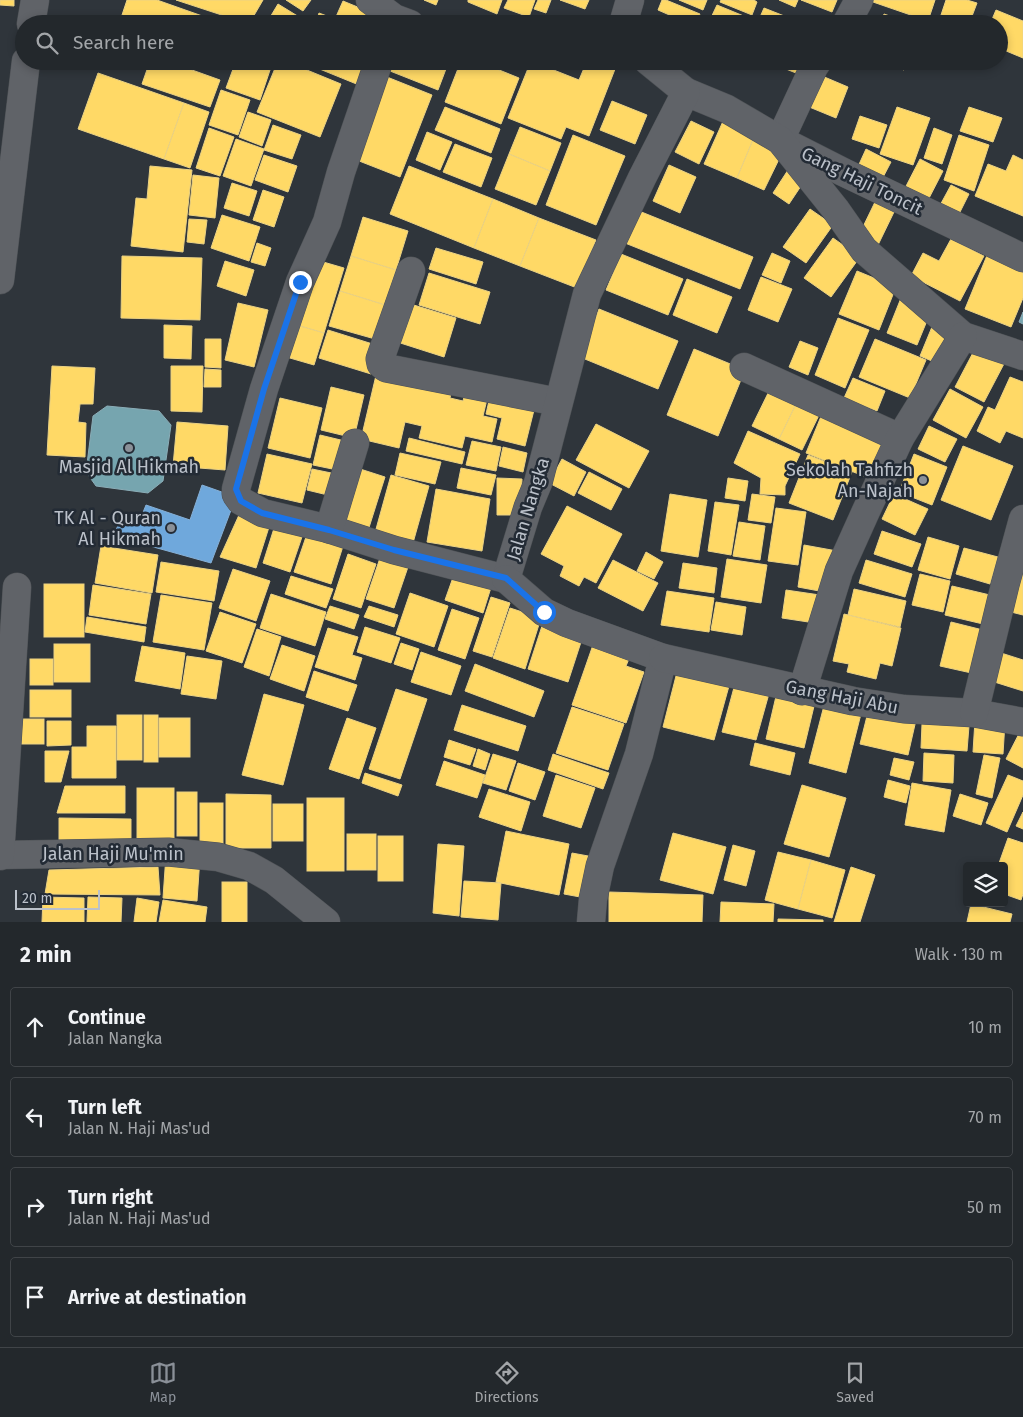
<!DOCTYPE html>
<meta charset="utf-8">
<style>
body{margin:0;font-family:"Fira Sans",sans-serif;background:#2f3438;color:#f1f3f6}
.controls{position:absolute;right:15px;bottom:15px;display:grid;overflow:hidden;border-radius:5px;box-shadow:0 2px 8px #0003}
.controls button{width:45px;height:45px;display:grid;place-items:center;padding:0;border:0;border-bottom:1px solid #404448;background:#23282c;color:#f1f3f6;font:25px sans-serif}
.scale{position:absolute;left:15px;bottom:12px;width:85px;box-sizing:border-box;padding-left:5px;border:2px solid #bbc1ca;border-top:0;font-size:14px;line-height:18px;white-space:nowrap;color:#bbc1ca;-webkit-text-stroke:4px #232b35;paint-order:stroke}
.stop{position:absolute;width:15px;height:15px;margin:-11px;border:4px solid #1a73e8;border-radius:50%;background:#fff}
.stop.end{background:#1a73e8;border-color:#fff;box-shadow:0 1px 5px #0008}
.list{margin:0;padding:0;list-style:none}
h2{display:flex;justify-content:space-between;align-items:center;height:65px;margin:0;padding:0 20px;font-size:21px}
h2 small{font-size:16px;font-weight:400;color:#a3a6a9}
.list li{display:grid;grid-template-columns:32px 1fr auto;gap:15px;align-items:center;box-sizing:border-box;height:80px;margin:0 10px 10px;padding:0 10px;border:1px solid #404448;border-radius:5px}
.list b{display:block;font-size:19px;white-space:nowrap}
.list p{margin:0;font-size:16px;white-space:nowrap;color:#a3a6a9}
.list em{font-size:16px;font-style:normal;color:#a3a6a9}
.icon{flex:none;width:28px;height:28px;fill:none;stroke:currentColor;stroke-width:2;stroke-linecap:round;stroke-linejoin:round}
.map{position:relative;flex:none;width:1023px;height:922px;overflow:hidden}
.search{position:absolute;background:#23282c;box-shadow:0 2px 8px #0003;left:15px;right:15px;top:15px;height:55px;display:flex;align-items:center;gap:12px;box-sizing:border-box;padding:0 18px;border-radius:28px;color:#a3a6a9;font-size:19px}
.sheet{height:425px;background:#23282c}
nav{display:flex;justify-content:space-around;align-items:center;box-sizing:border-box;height:70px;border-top:1px solid #404448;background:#23282c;font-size:14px;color:#a3a6a9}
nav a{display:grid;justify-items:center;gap:2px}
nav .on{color:#8a9098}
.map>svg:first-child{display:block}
.homes{fill:#ffd966;stroke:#ebd284}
.schools{fill:#6fa8dc;stroke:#86b0d7}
.public{fill:#76a5af;stroke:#8badb7}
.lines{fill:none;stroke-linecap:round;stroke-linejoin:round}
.minor-casing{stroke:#4d5155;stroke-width:29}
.minor{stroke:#606368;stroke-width:28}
.route{stroke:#1a73e8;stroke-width:6}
.poi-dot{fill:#8a9098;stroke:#232b35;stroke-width:2}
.labels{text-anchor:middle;stroke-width:5;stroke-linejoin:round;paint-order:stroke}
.street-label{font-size:18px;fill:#bbc1ca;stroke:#232b35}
.poi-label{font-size:18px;fill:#bbc1ca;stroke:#232b35;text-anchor:end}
</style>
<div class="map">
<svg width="1023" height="922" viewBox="0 0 1023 922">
<rect width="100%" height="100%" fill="#2f353b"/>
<!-- homes -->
<g class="homes">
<path d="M0 0H14V6L0 5Z"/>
<path d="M127 0H157L225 24H119Z"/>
<path d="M176 0H263L249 24Z"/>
<path d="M286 0H311L303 11Z"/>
<path d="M424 0H438L436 5Z"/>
<path d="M468 0H502L497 14 468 2Z"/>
<path d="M508 0H535L529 17 504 8Z"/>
<path d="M538 0H551L546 13 534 9Z"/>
<path d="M560 0H589L585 9Z"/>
<path d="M662 0H666L700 14 695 24H690L658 10Z"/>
<path d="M679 0H707L703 10Z"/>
<path d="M721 0H754L757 2 752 15 720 2Z"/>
<path d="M779 0H798L795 7Z"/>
<path d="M801 0H837L832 12Z"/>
<path d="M874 0H935L928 21 873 2Z"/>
<path d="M946 0H967L977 3 969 24H938Z"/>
<path d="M343 1 377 15 373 24H315L319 13 335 19Z"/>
<path d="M278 4 309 23 266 24Z"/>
<path d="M717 5 751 19 749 24H708Z"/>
<path d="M764 8 792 19 790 24H757Z"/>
<path d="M996 10 1023 21V58L999 48V24H990Z"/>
<path d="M884 14 913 24H881Z"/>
<path d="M664 16 678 22 677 24H661Z"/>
<path d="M150 61H167L220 80 210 107 142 84Z"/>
<path d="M182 61H207L204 69Z"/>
<path d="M236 61H273L260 100 226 88Z"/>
<path d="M278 61H285L341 84 320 137 257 112Z"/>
<path d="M300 61H368L359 85Z"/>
<path d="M388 61H449L438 90 385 69Z"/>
<path d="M461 61H477L519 78 501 124 445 102Z"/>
<path d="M531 61 579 80 587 61H610L617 64 589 136 566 127 561 139 508 118Z"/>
<path d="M777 61H807L801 75 776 65Z"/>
<path d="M879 61H907L904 70Z"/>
<path d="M98 73 184 103 164 159 78 129Z"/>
<path d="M815 73 848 87 836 118 802 104Z"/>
<path d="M382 75 432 95 400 177 349 157Z"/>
<path d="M221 90 250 100 238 135 209 125Z"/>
<path d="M612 101 647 115 635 144 600 130Z"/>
<path d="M184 103 209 112 190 168 164 159Z"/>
<path d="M445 107 500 129 491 153 435 130Z"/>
<path d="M897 107 930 118 913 165 880 154Z"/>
<path d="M969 107 1002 118 993 142 960 131Z"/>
<path d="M248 112 271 120 262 146 239 137Z"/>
<path d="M860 116 887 125 879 148 852 139Z"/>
<path d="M724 119 755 135 737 178 704 164Z"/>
<path d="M691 121 714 132 699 164 675 152Z"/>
<path d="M273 125 301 135 292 159 264 150Z"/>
<path d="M520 127 561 143 550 171 509 154Z"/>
<path d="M209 128 234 137 220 176 196 168Z"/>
<path d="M934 128 952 135 942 164 924 158Z"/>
<path d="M427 132 452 142 440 170 416 160Z"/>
<path d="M573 135 625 156 596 225 546 205Z"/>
<path d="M755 135 784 149 764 190 737 178Z"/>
<path d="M959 135 989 145 974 191 944 180Z"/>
<path d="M236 139 264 149 251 186 223 176Z"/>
<path d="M455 144 492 158 481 187 443 172Z"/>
<path d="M866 149 891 162 880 183 856 171Z"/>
<path d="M509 154 550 171 536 205 495 189Z"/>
<path d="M264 155 297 166 288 192 255 180Z"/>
<path d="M1013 155 1023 160V216L975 196 988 164 1006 171Z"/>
<path d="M920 159 943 171 926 204 903 192Z"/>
<path d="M669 165 696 177 680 213 653 201Z"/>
<path d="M150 166 192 170 183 252 131 246 136 198 147 199Z"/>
<path d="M409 166 493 199 474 248 390 214Z"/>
<path d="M788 170 805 180 789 204 773 193Z"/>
<path d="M193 175 219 178 215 218 189 215Z"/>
<path d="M232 183 257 191 249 216 224 208Z"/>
<path d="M951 185 969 194 957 218 938 209Z"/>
<path d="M263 190 284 197 274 227 253 220Z"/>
<path d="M493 199 539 218 520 266 474 248Z"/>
<path d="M875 202 894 212 878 245 859 235Z"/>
<path d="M810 209 833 225 806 263 783 247Z"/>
<path d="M639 211 753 257 740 289 625 243Z"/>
<path d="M222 215 260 227 249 261 211 248Z"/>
<path d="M363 217 408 231 396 270 351 256Z"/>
<path d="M539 218 596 240 577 288 520 266Z"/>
<path d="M189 219 207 220 204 244 187 242Z"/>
<path d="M833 238 860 257 831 297 804 278Z"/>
<path d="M951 239 984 256 960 301 911 276 923 253 939 261Z"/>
<path d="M257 243 271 248 265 266 251 262Z"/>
<path d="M436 248 483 262 476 284 429 269Z"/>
<path d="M772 253 790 261 781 283 762 275Z"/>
<path d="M988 253 1023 267V298L1011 327 965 309Z"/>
<path d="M621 254 683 279 668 315 606 290Z"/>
<path d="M122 256 202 258 200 320 121 318Z"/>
<path d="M351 256 396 270 385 305 340 291Z"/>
<path d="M313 259 344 268 324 333 293 324Z"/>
<path d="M225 261 254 270 246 296 217 286Z"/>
<path d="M857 271 896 287 879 330 839 314Z"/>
<path d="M429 273 490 292 480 324 419 305Z"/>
<path d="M761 277 792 289 778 322 748 310Z"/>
<path d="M687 279 732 297 717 333 673 315Z"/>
<path d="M340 291 385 305 375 339 329 326Z"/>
<path d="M901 298 931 311 917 345 887 333Z"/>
<path d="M404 302 456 318 444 357 391 340Z"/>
<path d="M238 303 268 310 254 367 225 360Z"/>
<path d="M599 309 678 341 658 389 580 357Z"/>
<path d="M838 318 869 330 845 388 815 375Z"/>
<path d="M934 322 953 330 939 364 920 356Z"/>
<path d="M293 324 324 333 314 365 283 356Z"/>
<path d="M164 325 192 326 191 359 164 358Z"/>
<path d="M328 330 379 346 371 374 319 358Z"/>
<path d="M205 339H221V368L205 367Z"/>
<path d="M875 339 926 360 910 398 859 377Z"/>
<path d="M800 341 818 348 808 375 789 367Z"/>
<path d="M977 345 1006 360 984 402 955 387Z"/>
<path d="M694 349 745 370 718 436 667 415Z"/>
<path d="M52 366 95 368 93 404H80L78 422 86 423 85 457 47 455Z"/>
<path d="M171 366H203L202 412 171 411Z"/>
<path d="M205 369 221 370V387H204Z"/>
<path d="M377 371 452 389 450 398 463 401 466 389 488 395 483 416 497 419 492 442 465 436 462 448 419 438 422 426 405 422 399 448 361 439Z"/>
<path d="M1010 377 1023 382V438L1006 431 1000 443 977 431 988 407 995 410Z"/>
<path d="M853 378 885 391 877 411 844 398Z"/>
<path d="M773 383 800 396 779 439 752 426Z"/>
<path d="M331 387 364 395 354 438 321 430Z"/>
<path d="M950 389 983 407 966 438 933 420Z"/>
<path d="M491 392 536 402 525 446 497 439 502 418 486 414Z"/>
<path d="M800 396 823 407 802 450 779 439Z"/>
<path d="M280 398 322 408 310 458 268 448Z"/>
<path d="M822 414 887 439 871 479 806 453Z"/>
<path d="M177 422 228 426 225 470 173 466Z"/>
<path d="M596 424 649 451 629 488 576 460Z"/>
<path d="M929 426 957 439 945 462 918 449Z"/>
<path d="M748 431 800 454 785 486V495L760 494 761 478 734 463Z"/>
<path d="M320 435 349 442 342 471 313 465Z"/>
<path d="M409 438 465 452 462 464 406 451Z"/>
<path d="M472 441 501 447 496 471 466 465Z"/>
<path d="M963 446 1013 466 991 520 941 500Z"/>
<path d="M503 447 527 453 523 472 499 466Z"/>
<path d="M400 453 441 462 435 484 395 475Z"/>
<path d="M267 454 312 464 302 503 258 493Z"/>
<path d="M914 454 947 467 932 505 899 492Z"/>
<path d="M808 455 852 472 833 520 789 503Z"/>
<path d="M562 459 586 472 574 496 549 483Z"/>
<path d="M354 467 385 477 366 537 334 527Z"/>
<path d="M461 468 496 475 491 495 457 488Z"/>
<path d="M312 469 341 475 336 497 307 490Z"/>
<path d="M589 472 622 489 611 510 578 493Z"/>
<path d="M391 475 429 486 411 550 373 540Z"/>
<path d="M497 478 522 479 521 515H497Z"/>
<path d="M728 478 748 481 745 501 725 498Z"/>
<path d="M436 489 490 499 482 551 427 542Z"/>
<path d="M670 494 707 500 698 557 661 551Z"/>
<path d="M752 494 775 497 771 523 748 520Z"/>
<path d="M894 494 928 509 915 535 882 519Z"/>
<path d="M715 502 739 505 731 555 708 551Z"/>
<path d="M567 506 622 534 596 583 584 577 579 586 560 576 564 566 541 554Z"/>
<path d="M776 508 806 512 798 565 768 561Z"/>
<path d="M239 515 270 524 256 568 220 557Z"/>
<path d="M276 522 304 531 290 572 263 563Z"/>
<path d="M739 522 765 526 760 560 733 556Z"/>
<path d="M308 531 344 543 331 584 294 572Z"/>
<path d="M882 531 921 544 912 567 874 554Z"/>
<path d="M928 537 959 546 950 579 918 570Z"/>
<path d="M804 545 837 551 830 593 798 587Z"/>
<path d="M101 546 158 555 152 593 95 583Z"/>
<path d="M964 548 998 557 990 584 956 574Z"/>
<path d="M646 552 663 562 654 579 637 571Z"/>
<path d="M348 554 376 564 361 608 333 599Z"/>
<path d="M380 558 408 567 394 608 366 599Z"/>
<path d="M727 559 767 565 761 603 721 597Z"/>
<path d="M613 560 658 583 643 611 598 588Z"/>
<path d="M866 560 912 574 905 597 859 583Z"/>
<path d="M161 562 219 571 214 601 156 592Z"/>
<path d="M683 563 717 568 714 593 679 588Z"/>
<path d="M1023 565V615L1011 612Z"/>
<path d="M233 569 270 581 256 621 219 608Z"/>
<path d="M456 569 493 581 483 613 445 600Z"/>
<path d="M920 574 950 581 943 612 912 605Z"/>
<path d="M291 576 333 589 326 608 285 594Z"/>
<rect x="44" y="584" width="40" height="53"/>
<path d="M93 585 151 594 146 624 89 615Z"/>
<path d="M952 586 990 595 983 624 945 615Z"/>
<path d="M854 589 906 601 900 627 848 615Z"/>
<path d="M786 590 820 595 815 623 782 618Z"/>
<path d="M667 591 714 598 709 632 661 625Z"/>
<path d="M410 593 448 606 434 647 396 634Z"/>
<path d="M271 594 326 612 315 646 260 628Z"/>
<path d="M161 595 212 603 204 650 153 642Z"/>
<path d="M491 597 510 603 492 657 473 651Z"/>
<path d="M716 602 746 607 742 635 711 630Z"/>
<path d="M330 606 359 615 354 629 325 619Z"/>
<path d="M369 606 398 615 394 627 364 617Z"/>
<path d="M510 608 541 618 525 669 493 658Z"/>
<path d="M452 609 479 618 465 659 438 650Z"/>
<path d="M220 612 256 624 242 663 206 651Z"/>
<path d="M844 614 901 628 892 666 880 663 876 679 847 672 849 664 833 661Z"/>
<path d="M87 617 146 627 144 642 85 632Z"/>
<path d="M951 622 987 631 976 674 940 666Z"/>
<path d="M542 626 582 639 568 682 528 669Z"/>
<path d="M365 627 400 638 391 663 357 652Z"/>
<path d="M328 628 358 637 352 655 362 658 355 680 315 667Z"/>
<path d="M257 629 281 637 269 676 244 667Z"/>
<path d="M594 642 631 654 626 666 644 672 626 723 572 705Z"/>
<path d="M401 643 419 649 412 670 394 664Z"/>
<rect x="54" y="644" width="36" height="38"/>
<path d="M282 645 315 656 304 691 270 679Z"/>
<path d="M142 646 185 653 180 689 135 681Z"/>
<path d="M421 652 461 666 451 695 411 682Z"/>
<path d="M998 652 1023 660V691L988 680Z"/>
<path d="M187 656 222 661 216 699 181 694Z"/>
<rect x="30" y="659" width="23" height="26"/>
<path d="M475 664 544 691 534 717 465 691Z"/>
<path d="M314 671 357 685 348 711 306 697Z"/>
<path d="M677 672 729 686 714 740 663 727Z"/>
<path d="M736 680 770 690 756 740 722 732Z"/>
<path d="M396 689 427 699 400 779 369 769Z"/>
<rect x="30" y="690" width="41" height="27"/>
<path d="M777 692 815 702 804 748 766 739Z"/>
<path d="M264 694 304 705 283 785 242 775Z"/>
<path d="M826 698 863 706 846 773 809 763Z"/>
<path d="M462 705 526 726 518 751 454 730Z"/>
<path d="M572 707 624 724 608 770 556 753Z"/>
<path d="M869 708 916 720 908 755 860 744Z"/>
<rect x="117" y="715" width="25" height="45"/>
<rect x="144" y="715" width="14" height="47"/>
<rect x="159" y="718" width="31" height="39"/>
<path d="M347 718 376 728 359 779 329 769Z"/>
<rect x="21" y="719" width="23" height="25"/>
<path d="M975 720 1005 722 1003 754 973 752Z"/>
<path d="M47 721H71V745L47 746Z"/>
<path d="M922 724 969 726 967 751 921 748Z"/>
<path d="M87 726H116V778H72V747H87Z"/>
<path d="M1023 726V768L1006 759Z"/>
<path d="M449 740 476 749 470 765 444 757Z"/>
<path d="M755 743 795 753 790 775 750 765Z"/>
<path d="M478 749 490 754 485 770 473 766Z"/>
<path d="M45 751H69L61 782H45Z"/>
<path d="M924 753 954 755 953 783 923 781Z"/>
<path d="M493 754 516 761 506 790 483 783Z"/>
<path d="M553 754 609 773 603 789 548 770Z"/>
<path d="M984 755 1000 758 992 798 976 794Z"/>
<path d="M894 758 914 762 909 780 890 775Z"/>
<path d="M444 761 485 775 477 798 436 785Z"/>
<path d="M518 763 545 772 535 800 509 791Z"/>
<path d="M365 773 402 785 398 796 362 783Z"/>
<path d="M556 775 595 788 581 828 543 816Z"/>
<path d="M1008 775 1023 781V795L1007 832 986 823Z"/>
<path d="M888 780 910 786 906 803 884 797Z"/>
<path d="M912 783 951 790 944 832 905 825Z"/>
<path d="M802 785 846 798 829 857 784 844Z"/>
<path d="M65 786H125V813H57Z"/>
<rect x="137" y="788" width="37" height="54"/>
<path d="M489 789 530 802 521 831 479 817Z"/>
<rect x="177" y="792" width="20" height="44"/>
<path d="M226 794 271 795V848H226Z"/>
<path d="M960 794 988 803 981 825 953 816Z"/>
<rect x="307" y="798" width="37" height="73"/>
<rect x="200" y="803" width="23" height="41"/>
<rect x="273" y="804" width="30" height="37"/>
<path d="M1023 812V829L1016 826Z"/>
<path d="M59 818 131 819V847L59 846Z"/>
<path d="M506 831 569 844 559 895 496 882Z"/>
<path d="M673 833 726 847 713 894 660 880Z"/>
<rect x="347" y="834" width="29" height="36"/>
<rect x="378" y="836" width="25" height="45"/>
<path d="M1008 838 1023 843V894L1021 900 1004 894V866H998Z"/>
<path d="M438 844 464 846 459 916 433 913Z"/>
<path d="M733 845 755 851 746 886 724 880Z"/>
<path d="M778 852 811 860 798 909 765 900Z"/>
<path d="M572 853 599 858 591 899 564 894Z"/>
<path d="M166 855 200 857 197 901 163 898Z"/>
<path d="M811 860 845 870 832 918 798 909Z"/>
<path d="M158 867 160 895 45 894 49 870Z"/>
<path d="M851 867 875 875 860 922H834Z"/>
<path d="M464 881 501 883 498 920 461 917Z"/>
<rect x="222" y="882" width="25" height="40"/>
<path d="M609 892 703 895 702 922H609Z"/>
<path d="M43 897 84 898V922H42Z"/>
<path d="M88 897 122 898 121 922H87Z"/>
<path d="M137 898 159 902 156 922H134Z"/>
<path d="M163 900 207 907 205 922H159Z"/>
<path d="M721 902 774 904 773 922H720Z"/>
<path d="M971 904 1012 914 1010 922H967Z"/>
<path d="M778 919 823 920V922H778Z"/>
</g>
<!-- schools -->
<path class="schools" d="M202 485 236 497 211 563 114 536 122 514 140 520 146 505 190 520Z"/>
<!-- public -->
<g class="public">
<path d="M1023 312V324L1019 322Z"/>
<path d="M107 406 159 411 171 425 163 481 148 493 96 486 86 472 93 416Z"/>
</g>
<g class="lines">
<defs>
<g id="minor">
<path d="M370 0 394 18 410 24"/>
<path d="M31 24 35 0"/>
<path d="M623 24 630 0"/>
<path d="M846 24 859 0"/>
<path d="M379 61 341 172 327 222 300 282 264 389 236 489V494L241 501 263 513 329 529 394 550 506 579"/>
<path d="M818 61 814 67 780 140 843 172 1023 258"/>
<path d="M686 92 727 109 780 140 836 210 864 250 963 336 1023 356"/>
<path d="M411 271 380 359 381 364 386 368 558 402"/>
<path d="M0 280 26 61"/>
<path d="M744 367 900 438"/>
<path d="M329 529 355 443"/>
<path d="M506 579 528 507 538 483 587 294 642 178 686 92 648 61"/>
<path d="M506 579 544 612 567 623 663 658 639 754 600 866 593 899 591 922"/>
<path d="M663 658 853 701 904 709 974 713 1023 722"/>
<path d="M802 691 839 571 866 511 900 438 963 336"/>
<path d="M974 713 1005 585 1023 519"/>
<path d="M0 855 168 852 218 857 249 866 274 880 326 922"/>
<path d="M0 856 17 587"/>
</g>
</defs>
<!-- minor casing -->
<use href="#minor" class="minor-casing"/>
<!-- minor -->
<use href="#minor" class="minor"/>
</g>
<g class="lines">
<!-- route -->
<path class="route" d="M300 282 264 389 236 489 241 501 262 513 329 530 394 550 506 578 544 612"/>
</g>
<!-- markers -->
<g class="poi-dot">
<circle cx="129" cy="448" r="5"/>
<circle cx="923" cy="480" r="5"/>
<circle cx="171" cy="528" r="5"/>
</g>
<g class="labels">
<!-- street labels -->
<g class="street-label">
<text transform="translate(862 181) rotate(26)" y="6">Gang Haji Toncit</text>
<text transform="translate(528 509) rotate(-73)" y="6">Jalan Nangka</text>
<text transform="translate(842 697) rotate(11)" y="6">Gang Haji Abu</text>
<text x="113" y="860">Jalan Haji Mu'min</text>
</g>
<!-- poi labels -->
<g class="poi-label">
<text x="129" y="473" text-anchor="middle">Masjid Al Hikmah</text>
<text x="913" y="476">Sekolah Tahfizh<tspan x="913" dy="21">An-Najah</tspan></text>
<text x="161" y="524">TK Al - Quran<tspan x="161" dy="21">Al Hikmah</tspan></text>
</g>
</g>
</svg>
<div class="controls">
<button><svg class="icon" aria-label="layers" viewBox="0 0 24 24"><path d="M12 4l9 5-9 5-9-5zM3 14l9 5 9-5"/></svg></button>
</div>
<div class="scale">20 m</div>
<div class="stop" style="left:544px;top:612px"></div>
<div class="stop end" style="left:300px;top:282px"></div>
<div class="search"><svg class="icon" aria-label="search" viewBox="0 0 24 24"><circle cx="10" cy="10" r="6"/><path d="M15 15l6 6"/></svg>Search here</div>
</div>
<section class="sheet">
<h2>2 min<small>Walk · 130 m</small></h2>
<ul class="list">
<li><svg class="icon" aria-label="ahead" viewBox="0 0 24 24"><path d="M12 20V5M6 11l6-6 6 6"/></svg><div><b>Continue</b><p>Jalan Nangka</p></div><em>10 m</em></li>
<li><svg class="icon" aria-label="left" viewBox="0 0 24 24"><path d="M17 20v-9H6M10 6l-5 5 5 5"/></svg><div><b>Turn left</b><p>Jalan N. Haji Mas'ud</p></div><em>70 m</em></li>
<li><svg class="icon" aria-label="right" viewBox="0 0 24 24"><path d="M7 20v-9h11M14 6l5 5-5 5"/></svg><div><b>Turn right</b><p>Jalan N. Haji Mas'ud</p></div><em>50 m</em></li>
<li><svg class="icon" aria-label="arrive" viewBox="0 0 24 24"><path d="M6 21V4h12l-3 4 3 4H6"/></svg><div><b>Arrive at destination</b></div></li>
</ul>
</section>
<nav>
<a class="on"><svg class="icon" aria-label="map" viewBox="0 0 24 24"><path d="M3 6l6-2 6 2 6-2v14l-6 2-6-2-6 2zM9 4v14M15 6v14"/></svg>Map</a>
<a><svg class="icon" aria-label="directions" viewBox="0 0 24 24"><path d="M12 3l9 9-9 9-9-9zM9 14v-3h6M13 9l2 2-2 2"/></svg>Directions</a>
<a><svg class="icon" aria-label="saved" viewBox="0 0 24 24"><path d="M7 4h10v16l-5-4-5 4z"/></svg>Saved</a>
</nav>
